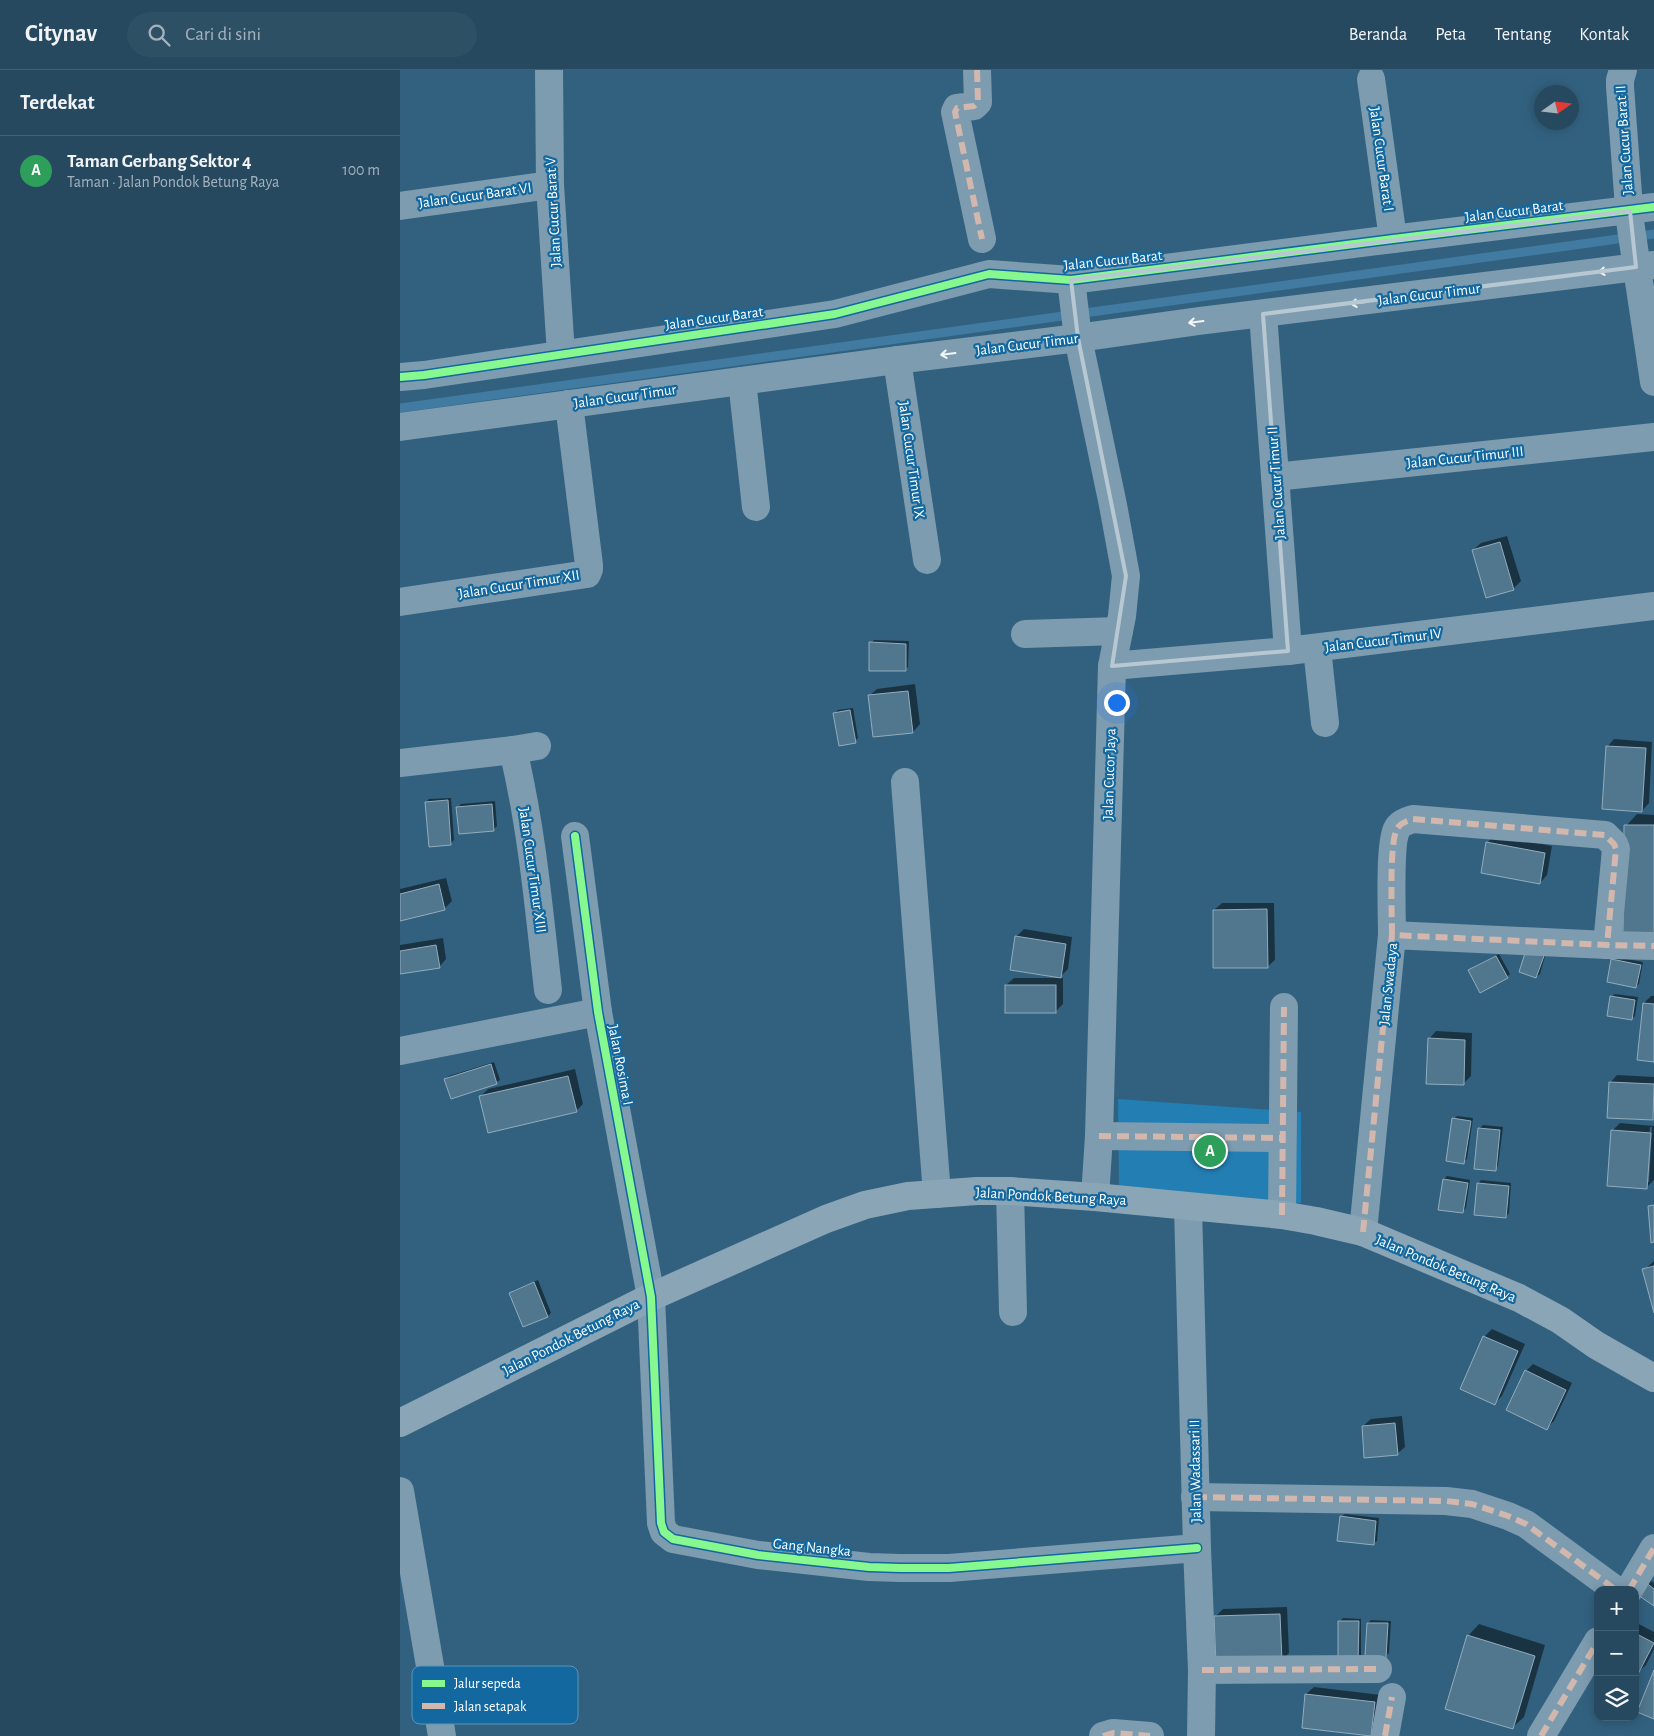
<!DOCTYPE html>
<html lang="id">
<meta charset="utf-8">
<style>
body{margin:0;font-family:"Alegreya Sans",sans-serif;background:#2e5065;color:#f1f3f6}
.controls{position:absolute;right:15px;bottom:15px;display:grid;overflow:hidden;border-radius:10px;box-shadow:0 2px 12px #0003}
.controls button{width:45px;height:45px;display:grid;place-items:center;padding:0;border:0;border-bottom:1px solid #426174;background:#26495f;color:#f1f3f6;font:25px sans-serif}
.compass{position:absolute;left:1134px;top:15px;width:45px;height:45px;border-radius:50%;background:#26495f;box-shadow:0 2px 12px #0003;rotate:76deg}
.you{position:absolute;left:716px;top:632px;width:18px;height:18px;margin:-12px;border:4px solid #fff;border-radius:50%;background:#1a73e8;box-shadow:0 0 0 8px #1a73e833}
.badge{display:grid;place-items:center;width:32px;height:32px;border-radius:50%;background:#b7c8d2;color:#fff;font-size:16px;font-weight:700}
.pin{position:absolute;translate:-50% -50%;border:2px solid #fff;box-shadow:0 1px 5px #0006}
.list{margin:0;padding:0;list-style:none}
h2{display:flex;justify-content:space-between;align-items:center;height:65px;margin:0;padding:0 20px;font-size:21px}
h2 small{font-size:16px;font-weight:400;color:#a4b2bd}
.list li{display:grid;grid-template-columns:32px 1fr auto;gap:15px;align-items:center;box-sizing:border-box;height:70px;padding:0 20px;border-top:1px solid #426174}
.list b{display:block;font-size:19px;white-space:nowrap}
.list p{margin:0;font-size:16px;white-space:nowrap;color:#a4b2bd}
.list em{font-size:16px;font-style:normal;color:#a4b2bd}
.icon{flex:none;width:28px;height:28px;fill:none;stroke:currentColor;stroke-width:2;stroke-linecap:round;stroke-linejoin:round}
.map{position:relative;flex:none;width:1254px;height:1666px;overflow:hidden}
header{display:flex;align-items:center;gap:30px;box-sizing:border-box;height:70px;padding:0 25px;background:#26495f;border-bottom:1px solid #426174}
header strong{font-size:24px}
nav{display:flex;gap:28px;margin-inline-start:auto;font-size:18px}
.search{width:350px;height:45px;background:#2e5065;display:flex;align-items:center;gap:12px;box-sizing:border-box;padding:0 18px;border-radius:28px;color:#a4b2bd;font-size:19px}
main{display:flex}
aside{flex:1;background:#26495f}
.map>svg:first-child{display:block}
.green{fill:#237eb4}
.shadow{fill:#0007;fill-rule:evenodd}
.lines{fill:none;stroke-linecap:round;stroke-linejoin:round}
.stream{stroke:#417ba1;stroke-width:9}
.building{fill:#51778e;stroke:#92acbd}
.minor{stroke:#7d9cb0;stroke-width:28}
.major{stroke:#8aa5b6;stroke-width:28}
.quiet{stroke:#d1b7ad;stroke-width:6;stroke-dasharray:12 6;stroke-linecap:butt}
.cycleway-casing{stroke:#12689f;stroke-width:11}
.cycleway{stroke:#87f88f;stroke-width:8}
.oneway{stroke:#f2f5f7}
.marked{fill:none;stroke:#b7c8d2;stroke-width:4;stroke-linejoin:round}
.labels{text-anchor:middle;stroke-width:4.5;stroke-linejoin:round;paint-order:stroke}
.street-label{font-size:15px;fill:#fff;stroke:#12689f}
.key{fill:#12689f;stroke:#5995bc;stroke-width:1}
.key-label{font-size:14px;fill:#fff}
</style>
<header>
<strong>Citynav</strong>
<div class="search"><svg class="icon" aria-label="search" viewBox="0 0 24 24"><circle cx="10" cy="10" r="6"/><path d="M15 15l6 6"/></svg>Cari di sini</div>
<nav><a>Beranda</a><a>Peta</a><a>Tentang</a><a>Kontak</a></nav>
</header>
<main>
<aside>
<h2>Terdekat<small></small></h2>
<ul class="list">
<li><span class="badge" style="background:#2e9e5b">A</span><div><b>Taman Gerbang Sektor 4</b><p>Taman · Jalan Pondok Betung Raya</p></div><em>100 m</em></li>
</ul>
</aside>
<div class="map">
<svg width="1254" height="1666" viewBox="0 0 1254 1666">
<rect width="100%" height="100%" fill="#32617f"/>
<!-- green -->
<path class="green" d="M718 1029 901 1042V1133L719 1119Z"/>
<!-- shadow -->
<g class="shadow">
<path d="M1107 466 1121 511 1113 519 1073 480 1081 473Z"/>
<path d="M474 570 509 571 508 597 505 600 471 573Z"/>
<path d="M515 614 520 654 513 662 469 626 477 619Z"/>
<path d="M453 638 458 668 455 671 435 643 438 640Z"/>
<path d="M1214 669 1252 672 1249 733 1242 741 1207 677Z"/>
<path d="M51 728 54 770 50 774 26 732 29 729Z"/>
<path d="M95 731 97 756 94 759 57 738 61 734Z"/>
<path d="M1237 744 1254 745V862L1226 756Z"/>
<path d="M1094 765 1152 776 1147 805 1140 813 1087 773Z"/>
<path d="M46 808 52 831 45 838 0 850V819Z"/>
<path d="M822 833H874L875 890 867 897 814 840Z"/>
<path d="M624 859 672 867 668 899 659 908H663V934L655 942 606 915 614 908H659L616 867Z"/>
<path d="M43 868 46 889 39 897 0 903V875Z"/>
<path d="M1131 877 1146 883 1140 904 1136 907Z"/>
<path d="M1099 884 1110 904 1107 907 1069 901 1073 897Z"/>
<path d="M1216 887 1243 892 1239 914 1236 917 1212 890Z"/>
<path d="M1215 924 1238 927 1235 946 1231 949 1211 927Z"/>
<path d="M1251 926H1254V990L1244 933Z"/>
<path d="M1036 961 1072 963 1071 1006 1063 1014 1029 969Z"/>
<path d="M94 992 100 1010 96 1013 46 1009 49 1006Z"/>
<path d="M175 999 183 1034 176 1041 81 1026 88 1019Z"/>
<path d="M1217 1005 1254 1007 1253 1048 1210 1013Z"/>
<path d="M1057 1046 1073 1048 1067 1089 1063 1092 1054 1049Z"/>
<path d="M1220 1053 1254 1056V1110L1246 1118 1212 1061ZM1250 1057H1252L1249 1112H1246Z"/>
<path d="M1083 1055 1103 1057 1098 1096 1095 1100 1079 1059Z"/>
<path d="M1047 1106 1070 1110 1066 1138 1062 1142 1044 1109Z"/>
<path d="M1081 1110 1111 1113 1109 1143 1106 1147 1078 1114Z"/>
<path d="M1254 1191V1239L1244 1200Z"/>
<path d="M138 1210 151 1243 148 1246 124 1256 110 1223 114 1220Z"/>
<path d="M1092 1259 1125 1274 1102 1326 1095 1333 1062 1319 1084 1267Z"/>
<path d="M1133 1294 1172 1313 1154 1351 1147 1358 1126 1301Z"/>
<path d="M1002 1346 1005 1377 997 1384 963 1356 971 1349Z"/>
<path d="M945 1444 979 1448 977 1471 973 1474 941 1447Z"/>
<path d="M1248 1509 1254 1513V1535L1245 1512Z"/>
<path d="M887 1537 889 1583 881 1591 815 1547 823 1539Z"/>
<path d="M943 1548 961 1549V1586L958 1590 940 1551Z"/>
<path d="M971 1550 991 1551 989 1583 986 1586 968 1553Z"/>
<path d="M1235 1552 1254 1562V1579L1246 1595 1238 1602 1235 1601Z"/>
<path d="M1079 1554 1145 1575 1124 1647 1112 1658 1068 1566Z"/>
<path d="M914 1617 981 1625 978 1658 970 1665 906 1624Z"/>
</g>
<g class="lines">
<!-- stream -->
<path class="stream" d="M0 338 1254 164"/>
</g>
<!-- building -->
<g class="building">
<path d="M1100 472 1114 520 1086 528 1072 480Z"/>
<path d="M469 572 506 574V601H469Z"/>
<path d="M508 621 513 663 473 667 468 625Z"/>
<path d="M450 640 456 673 439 676 433 643Z"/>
<path d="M1206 676 1246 678 1242 742 1202 739Z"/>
<path d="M48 730 51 775 29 777 25 732Z"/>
<path d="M92 734 94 761 59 764 56 737Z"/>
<path d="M1224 755H1254V863H1223Z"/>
<path d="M1086 772 1145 783 1140 814 1081 803Z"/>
<path d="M39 814 45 840 0 851V824Z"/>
<path d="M867 839 868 898H813V840Z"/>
<path d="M615 866 666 874 661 908 610 900Z"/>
<path d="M36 875 40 898 0 904V881Z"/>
<path d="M1126 880 1144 886 1136 908 1119 902Z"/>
<path d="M1096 886 1108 908 1080 923 1068 900Z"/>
<path d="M1211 889 1241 895 1236 918 1207 912Z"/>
<rect x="605" y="915" width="51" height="28"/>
<path d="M1210 926 1235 930 1232 950 1207 946Z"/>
<path d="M1243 933 1254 934V992L1237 990Z"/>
<path d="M1028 968 1065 970 1064 1015 1026 1014Z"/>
<path d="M91 994 97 1014 51 1029 44 1009Z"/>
<path d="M168 1006 177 1042 88 1063 79 1026Z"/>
<path d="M1209 1012 1254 1014 1253 1050 1207 1048Z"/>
<path d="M1052 1048 1071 1051 1064 1094 1046 1091Z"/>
<path d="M1078 1058 1100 1060 1096 1101 1074 1099Z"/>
<path d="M1211 1060 1251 1063 1247 1119 1207 1116Z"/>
<path d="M1043 1109 1068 1113 1063 1143 1038 1140Z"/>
<path d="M1077 1113 1109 1116 1106 1148 1074 1145Z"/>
<path d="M1254 1135V1172L1251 1173 1248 1136Z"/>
<path d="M1254 1196V1243L1242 1199Z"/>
<path d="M134 1212 148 1247 123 1257 109 1223Z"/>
<path d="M1083 1266 1118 1281 1095 1335 1060 1319Z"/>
<path d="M1125 1300 1166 1320 1147 1360 1106 1340Z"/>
<path d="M995 1353 998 1385 964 1388 962 1356Z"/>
<path d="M940 1446 976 1451 974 1475 937 1471Z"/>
<path d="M1244 1511 1254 1519V1536L1235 1523Z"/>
<path d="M880 1544 882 1592 816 1594 814 1546Z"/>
<path d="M938 1551H959L958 1591H938Z"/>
<path d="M967 1553H988L986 1588 965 1586Z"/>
<path d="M1235 1563 1254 1573 1238 1604 1235 1602Z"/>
<path d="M1067 1565 1135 1586 1113 1659 1045 1639Z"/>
<path d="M1254 1600V1649L1237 1642Z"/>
<path d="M905 1624 975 1632 971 1666 902 1658Z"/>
</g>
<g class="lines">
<!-- minor -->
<g class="minor">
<path d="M149 0 150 115 161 284"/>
<path d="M577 0 578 32 574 36 557 38 555 42 582 169"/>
<path d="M1223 0 1220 10V17L1230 151 1254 312"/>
<path d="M971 9 993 169"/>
<path d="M0 136 150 115"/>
<path d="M671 210 678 268 713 435 726 506 722 546 712 596 699 1066 695 1127"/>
<path d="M863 244 888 581"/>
<path d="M497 290 527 490"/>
<path d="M0 307 24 305 435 244 589 204 671 210 993 169 1254 137"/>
<path d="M342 311 356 437"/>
<path d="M0 357 497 290 678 268 799 251 1254 195"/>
<path d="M875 407 1254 367"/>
<path d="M0 532 187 504 189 499V495L169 334"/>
<path d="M625 564 719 561"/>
<path d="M917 578 925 653"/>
<path d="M712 596 888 581 1254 536"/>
<path d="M113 680C132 759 139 840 148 920"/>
<path d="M0 693 113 680 137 676"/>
<path d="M505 712 537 1124"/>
<path d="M175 766 198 942 251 1227 261 1453 264 1462 273 1469 358 1485 469 1497 500 1498H549L797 1478"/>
<path d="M992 865C992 846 989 772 997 759 1000 753 1007 751 1013 749L1205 765 1214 774 1216 779 1207 875"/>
<path d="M0 981 198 942"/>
<path d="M699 1066 882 1068"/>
<path d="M610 1121 613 1242"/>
<path d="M788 1137 797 1478 802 1600 801 1666"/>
<path d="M882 1145 884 937"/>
<path d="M963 1162 992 865 1207 875 1254 876"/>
<path d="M0 1421 42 1666"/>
<path d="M795 1427 1046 1431 1072 1434 1108 1446 1126 1454 1216 1520"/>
<path d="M1229 1520 1254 1478"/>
<path d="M802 1600 978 1599"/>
<path d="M703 1666 713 1663 750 1666"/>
<path d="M985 1666 992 1627"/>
<path d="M1141 1666 1198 1571"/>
</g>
<!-- major -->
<path class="major" d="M0 1353 251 1227 426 1149 465 1135 508 1126 577 1121H610L695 1127 882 1145 916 1151 963 1162 1119 1228 1160 1250 1196 1275 1254 1308"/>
<!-- quiet -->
<g class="quiet">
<path d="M577 0 578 32 574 36 557 38 555 42 582 169"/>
<path d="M992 865C992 846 989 772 997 759 1000 753 1007 751 1013 749L1205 765 1214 774 1216 779 1207 875"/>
<path d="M699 1066 882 1068"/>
<path d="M882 1145 884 937"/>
<path d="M963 1162 992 865 1207 875 1254 876"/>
<path d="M795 1427 1046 1431 1072 1434 1108 1446 1126 1454 1216 1520"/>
<path d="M1229 1520 1254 1478"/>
<path d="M802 1600 978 1599"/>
<path d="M703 1666 713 1663 750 1666"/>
<path d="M985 1666 992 1627"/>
<path d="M1141 1666 1198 1571"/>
</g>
<defs>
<g id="cycleway">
<path d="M0 307 24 305 435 244 589 204 671 210 993 169 1254 137"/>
<path d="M175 766 198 942 251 1227 261 1453 264 1462 273 1469 358 1485 469 1497 500 1498H549L797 1478"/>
</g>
</defs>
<!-- cycleway casing -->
<use href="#cycleway" class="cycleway-casing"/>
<!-- cycleway -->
<use href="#cycleway" class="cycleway"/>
</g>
<!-- one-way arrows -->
<defs><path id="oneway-shaft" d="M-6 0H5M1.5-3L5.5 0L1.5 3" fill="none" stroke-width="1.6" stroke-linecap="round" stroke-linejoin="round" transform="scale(1.25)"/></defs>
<g class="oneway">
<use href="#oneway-shaft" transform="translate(1206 201) rotate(173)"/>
<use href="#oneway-shaft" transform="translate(958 233) rotate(173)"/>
<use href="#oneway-shaft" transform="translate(796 252) rotate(173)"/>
<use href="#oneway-shaft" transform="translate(548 284) rotate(173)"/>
</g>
<!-- marked area -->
<path class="marked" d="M1230 141 1236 197 863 244 888 581 712 596 726 506 678 268 671 210Z"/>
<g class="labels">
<!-- street labels -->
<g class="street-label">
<text transform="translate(1224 70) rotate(-94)" y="5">Jalan Cucur Barat II</text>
<text transform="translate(982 89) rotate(82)" y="5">Jalan Cucur Barat I</text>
<text transform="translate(75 125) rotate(-8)" y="5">Jalan Cucur Barat VI</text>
<text transform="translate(1114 141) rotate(-7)" y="5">Jalan Cucur Barat</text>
<text transform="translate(153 142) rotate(-93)" y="5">Jalan Cucur Barat V</text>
<text transform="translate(713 190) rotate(-6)" y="5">Jalan Cucur Barat</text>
<text transform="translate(1029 224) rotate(-7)" y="5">Jalan Cucur Timur</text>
<text transform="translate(314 248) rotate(-8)" y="5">Jalan Cucur Barat</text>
<text transform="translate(627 274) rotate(-7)" y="5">Jalan Cucur Timur</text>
<text transform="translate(225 326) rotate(-8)" y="5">Jalan Cucur Timur</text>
<text transform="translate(1065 387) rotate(-6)" y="5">Jalan Cucur Timur III</text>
<text transform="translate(512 390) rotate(82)" y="5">Jalan Cucur Timur IX</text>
<text transform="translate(876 413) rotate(-94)" y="5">Jalan Cucur Timur II</text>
<text transform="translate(119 514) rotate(-9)" y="5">Jalan Cucur Timur XII</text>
<text transform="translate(983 570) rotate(-7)" y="5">Jalan Cucur Timur IV</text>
<text transform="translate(709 704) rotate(-88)" y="5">Jalan Cucor Jaya</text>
<text transform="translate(133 800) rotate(82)" y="5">Jalan Cucur Timur XIII</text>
<text transform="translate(988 914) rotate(-84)" y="5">Jalan Swadaya</text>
<text transform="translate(221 995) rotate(79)" y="5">Jalan Rosima I</text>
<text transform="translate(651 1126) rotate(3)" y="5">Jalan Pondok Betung Raya</text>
<text transform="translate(1046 1198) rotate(23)" y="5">Jalan Pondok Betung Raya</text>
<text transform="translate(171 1267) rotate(-27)" y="5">Jalan Pondok Betung Raya</text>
<text transform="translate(795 1401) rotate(-91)" y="5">Jalan Wadassari II</text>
<text transform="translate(412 1477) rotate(6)" y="5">Gang Nangka</text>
</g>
</g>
<!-- legend -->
<rect x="12" y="1596" width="166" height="58" rx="8" class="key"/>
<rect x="22" y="1610" width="23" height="7" fill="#87f88f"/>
<rect x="22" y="1633" width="23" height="6" fill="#d1b7ad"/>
<g class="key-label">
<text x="54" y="1618">Jalur sepeda</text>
<text x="54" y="1641">Jalan setapak</text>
</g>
</svg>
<div class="controls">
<button>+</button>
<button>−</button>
<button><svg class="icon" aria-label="layers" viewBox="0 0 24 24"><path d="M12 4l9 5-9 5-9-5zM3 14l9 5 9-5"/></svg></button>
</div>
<svg class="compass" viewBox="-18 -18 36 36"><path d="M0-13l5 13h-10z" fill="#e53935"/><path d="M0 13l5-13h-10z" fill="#a4b2bd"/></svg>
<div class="you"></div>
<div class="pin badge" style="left:810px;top:1081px;background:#2e9e5b">A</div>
</div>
</main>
